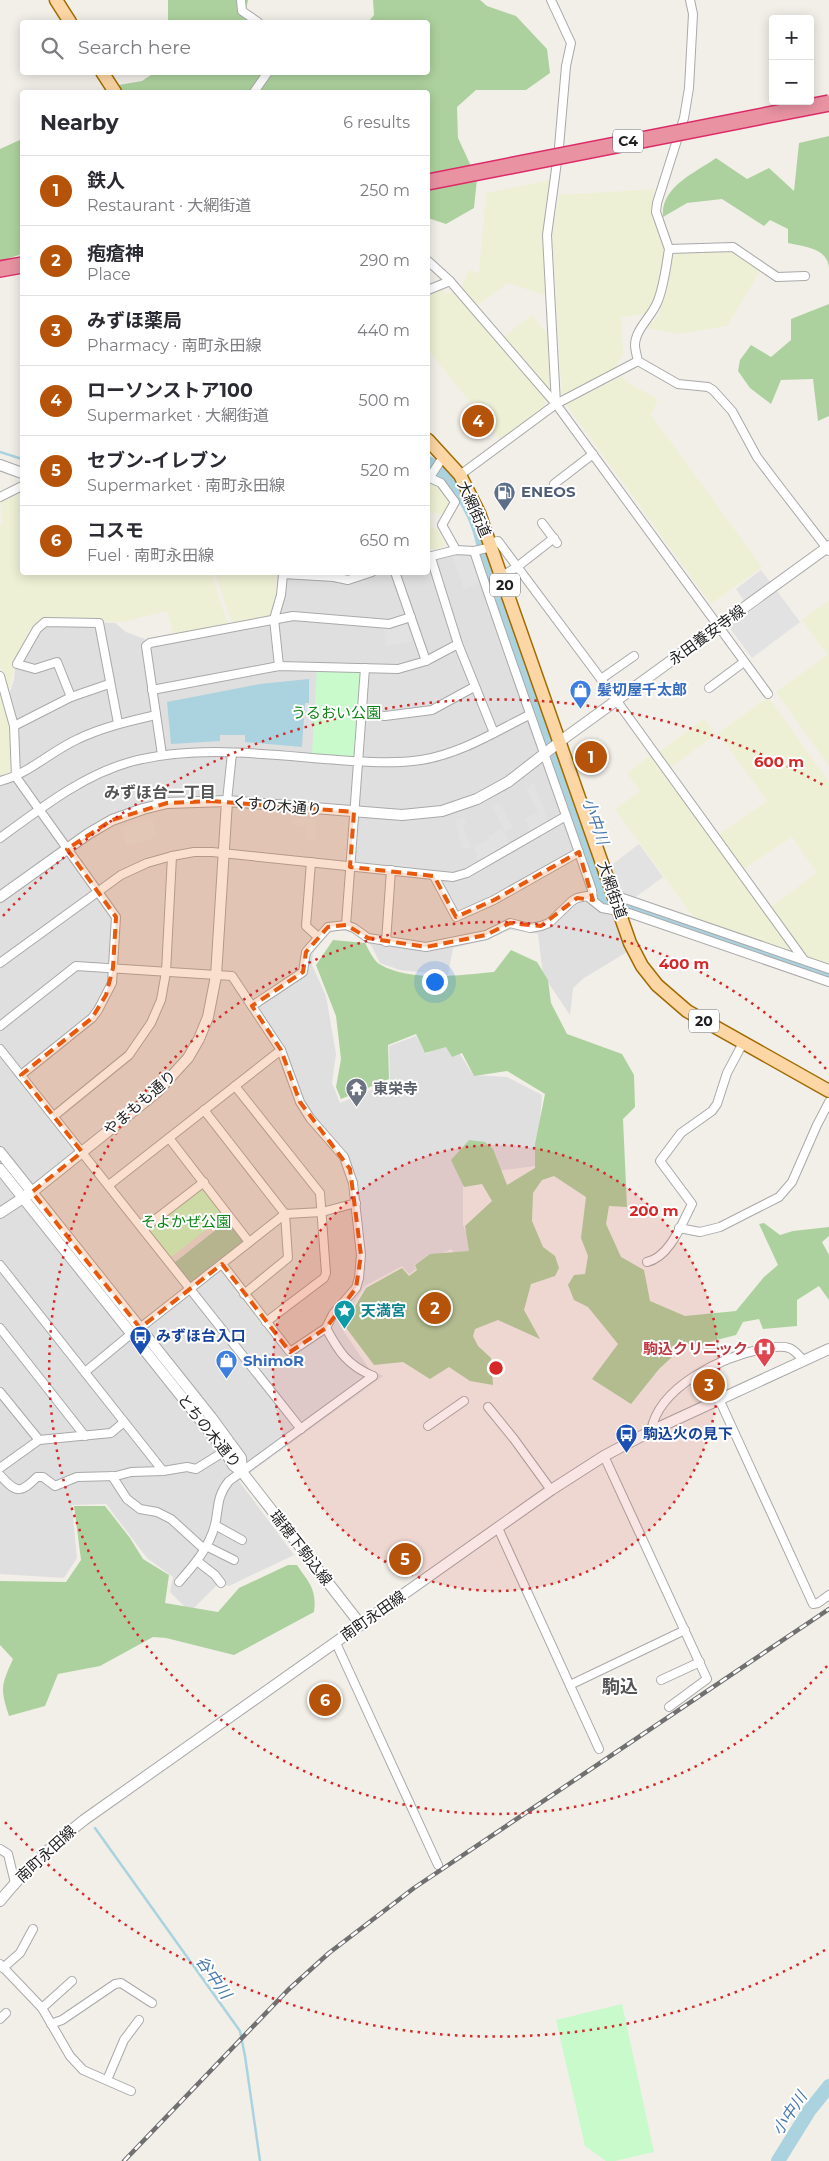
<!DOCTYPE html>
<meta charset="utf-8">
<style>
body{margin:0;font-family:Montserrat,"Noto Sans JP",sans-serif;background:#f2f2f3;color:#2b2b33}
.controls{position:absolute;right:15px;top:15px;display:grid;overflow:hidden;border-radius:5px;box-shadow:0 2px 12px #0003}
.controls button{width:45px;height:45px;display:grid;place-items:center;padding:0;border:0;border-bottom:1px solid #e1e1e2;background:#fff;color:#2b2b33;font:25px sans-serif}
.you{position:absolute;left:434px;top:981px;width:18px;height:18px;margin:-12px;border:4px solid #fff;border-radius:50%;background:#1a73e8;box-shadow:0 0 0 8px #1a73e833}
.badge{display:grid;place-items:center;width:32px;height:32px;border-radius:50%;background:#b45309;color:#fff;font-size:16px;font-weight:700}
.pin{position:absolute;translate:-50% -50%;border:2px solid #fff;box-shadow:0 1px 5px #0006}
.list{margin:0;padding:0;list-style:none}
h2{display:flex;justify-content:space-between;align-items:center;height:65px;margin:0;padding:0 20px;font-size:21px}
h2 small{font-size:16px;font-weight:400;color:#7c7c81}
.list li{display:grid;grid-template-columns:32px 1fr auto;gap:15px;align-items:center;box-sizing:border-box;height:70px;padding:0 20px;border-top:1px solid #e1e1e2}
.list b{display:block;font-size:19px;white-space:nowrap}
.list p{margin:0;font-size:16px;white-space:nowrap;color:#7c7c81}
.list em{font-size:16px;font-style:normal;color:#7c7c81}
.icon{flex:none;width:28px;height:28px;fill:none;stroke:currentColor;stroke-width:2;stroke-linecap:round;stroke-linejoin:round}
.map{position:relative;flex:none;width:829px;height:2161px;overflow:hidden}
.search{position:absolute;background:#fff;box-shadow:0 2px 12px #0003;left:20px;top:20px;width:410px;height:55px;display:flex;align-items:center;gap:12px;box-sizing:border-box;padding:0 18px;border-radius:5px;color:#7c7c81;font-size:19px}
.panel{position:absolute;background:#fff;box-shadow:0 2px 12px #0003;left:20px;top:90px;width:410px;height:485px;border-radius:5px}
.map>svg:first-child{display:block}
.residential{fill:#e0dfdf}
.farmland{fill:#eef0d5}
.forest{fill:#add19e}
.cemetery{fill:#aacbaf}
.park{fill:#c8facc}
.parking{fill:#e2e2e2}
.water{fill:#aad3df}
.lines{fill:none;stroke-linecap:round;stroke-linejoin:round}
.stream{stroke:#aad3df;stroke-width:2.5}
.river{stroke:#aad3df;stroke-width:14}
.minor-casing{stroke:#a9a9a9;stroke-width:10}
.tertiary-casing{stroke:#a9a9a9;stroke-width:12}
.primary-casing{stroke:#a06b00;stroke-width:15}
.motorway-casing{stroke:#dc2a67;stroke-width:18}
.minor{stroke:#fff;stroke-width:8}
.tertiary{stroke:#fff;stroke-width:10}
.primary{stroke:#fcd6a4;stroke-width:12}
.motorway{stroke:#e892a2;stroke-width:15}
.rail-casing{stroke:#707070;stroke-width:4.5}
.rail{stroke:#fff;stroke-width:2.5;stroke-dasharray:8;stroke-linecap:butt}
.motorway-bridge-casing{stroke:#dc2a67;stroke-width:18;stroke-linecap:butt}
.motorway-bridge{stroke:#e892a2;stroke-width:15}
.marked{fill:#e8590c;fill-opacity:0.2;stroke:#e8590c;stroke-width:4;stroke-dasharray:10 6;stroke-linejoin:round}
.ring{fill:none;stroke:#d62828;stroke-width:2.5;stroke-dasharray:2.5 5}
.labels{text-anchor:middle;stroke-width:4;stroke-linejoin:round;paint-order:stroke}
.shield{fill:#fff;stroke:#646464;stroke-width:1}
.shield-label{font-size:14px;font-weight:bold;fill:#222}
.service-label{font-size:15px;font-weight:bold;fill:#4e5e75;stroke:#fff;text-anchor:start}
.street-label{font-size:15px;fill:#222;stroke:#fff}
.shop-label{font-size:15px;font-weight:bold;fill:#366cbe;stroke:#fff;text-anchor:start}
.park-label{font-size:15px;fill:#0c8416;stroke:#fff}
.worship-label{font-size:15px;font-weight:bold;fill:#5b616d;stroke:#fff;text-anchor:start}
.culture-label{font-size:15px;font-weight:bold;fill:#0d838f;stroke:#fff;text-anchor:start}
.transit-label{font-size:15px;font-weight:bold;fill:#164399;stroke:#fff;text-anchor:start}
.health-label{font-size:15px;font-weight:bold;fill:#be3a42;stroke:#fff;text-anchor:end}
.neighbourhood-label{font-size:16px;font-weight:bold;fill:#555;stroke:#fff}
.water-label{font-size:16px;font-style:italic;fill:#4a7aab;stroke:#fff}
.quarter-label{font-size:18px;font-weight:bold;fill:#555;stroke:#fff}
.centre{fill:#d62828;stroke:#fff;stroke-width:2.5}
.ring-label{font-size:15px;text-anchor:middle;font-weight:bold;fill:#d62828;stroke:#fff;stroke-width:4;stroke-linejoin:round;paint-order:stroke}
</style>
<div class="map">
<svg width="829" height="2161" viewBox="0 0 829 2161">
<rect width="100%" height="100%" fill="#f2efe9"/>
<!-- residential -->
<path class="residential" d="M458 545 478 547 598 901 613 907 627 952 584 978 573 988 570 1015 543 975 538 934 530 932 509 930 487 940 453 948 448 975 400 970 380 963 371 945 353 933 340 930 330 933 313 953 312 965 326 996 336 1054 332 1083 340 1103 390 1082 389 1046 416 1036 426 1054 452 1041 473 1075 507 1077 542 1095 536 1166 463 1175V1225L472 1249 458 1257 451 1249 434 1257 430 1254 414 1265 416 1269 409 1274 402 1266 365 1286 340 1326 370 1370 383 1376 239 1481 294 1555 229 1586 219 1583 190 1612 170 1592 173 1577 147 1558 106 1504 72 1505 77 1558 64 1578 0 1574V778L11 775 13 727 9 695 14 680 15 667 43 620 115 623 126 632 150 641 271 617 278 590V573L330 574 348 578 365 573 428 572V555Z"/>
<!-- farmland -->
<g class="farmland">
<path d="M550 180 544 229 547 296 508 283 477 306 462 289 468 270 479 273 486 193Z"/>
<path d="M655 189 651 211 665 253 657 294 646 314 621 317 623 353 614 371 562 398 552 231 559 195Z"/>
<path d="M674 251H733L743 256 760 271 727 326 677 334 647 328 659 315 668 284 672 255Z"/>
<path d="M441 288 446 294 456 290 545 399 544 410 501 441 428 350V301L431 293Z"/>
<path d="M532 315 547 334 552 392 550 393 503 337Z"/>
<path d="M622 376 626 382 658 399 651 415 762 567 711 604 565 403Z"/>
<path d="M428 482 436 484 442 490 451 504 444 514 428 513Z"/>
<path d="M22 493V572L211 573 228 625 174 636 167 611 121 622 42 620 29 630 14 667 9 694 0 667V525L3 523 0 502Z"/>
<path d="M428 516 433 528 437 529 446 544 441 548 428 550Z"/>
<path d="M215 573H276V590L271 615 232 624Z"/>
<path d="M829 600V766L776 692 827 655 802 620Z"/>
<path d="M0 686 12 728 10 775 0 777Z"/>
<path d="M768 697 829 782V967L806 959 769 908 817 873 792 837 742 870 717 836 767 801 718 733Z"/>
<path d="M704 719 715 735 668 769 657 753Z"/>
<path d="M651 755 708 832 798 956 696 921 615 809 640 791 627 773Z"/>
</g>
<!-- forest -->
<g class="forest">
<path d="M168 0H248L246 10 248 22H168Z"/>
<path d="M373 0H480L487 6 516 16 547 49 550 73 526 90H476L457 107 458 138 477 179 474 208 446 224 428 218V92H101L107 87 142 81 154 73 428 72V22H368L374 15Z"/>
<path d="M829 136V267C826 247 804 247 788 243V229L770 220 764 226 722 199 687 203 663 217C660 187 695 173 716 158L747 179 769 168 794 191 799 143Z"/>
<path d="M22 139V254L0 261V149Z"/>
<path d="M829 304V416L818 421 813 379 781 380 771 404 750 388 738 371 740 360 751 345 771 357 791 340V319Z"/>
<path d="M333 940 365 943C369 950 374 962 381 965 411 982 461 975 494 972L511 950 537 962 548 980 551 1003 567 1034 622 1054 634 1075 635 1107 623 1119 627 1207 609 1206 606 1224 621 1257 644 1270 650 1301 685 1316 736 1311 764 1277 778 1265 759 1224 764 1223 780 1235 793 1231 829 1227V1236L822 1242 829 1255V1300L819 1286 797 1300V1326L763 1329 759 1319 743 1322 736 1335 705 1343 685 1345 659 1369 631 1404 592 1379 618 1344 588 1307 574 1300 568 1285 574 1275 585 1274 588 1256 581 1238 586 1197 554 1176 542 1180 533 1193 532 1221 543 1247 555 1256 559 1268 555 1276 531 1284 524 1310 540 1339 498 1320 475 1329 473 1336 478 1346 491 1358 493 1385 470 1381 449 1367 430 1379 403 1362 374 1365 344 1325 366 1288 402 1268 409 1276 417 1270 415 1265 430 1254 469 1251 465 1226 492 1201 482 1184 464 1187 451 1160 469 1140 485 1142 493 1149 507 1185 535 1168V1144L545 1094 507 1071 474 1076 462 1053 452 1057 446 1047 425 1053 416 1034 388 1045 389 1079 341 1099 336 1087 341 1059 336 1016 316 965Z"/>
<path d="M74 1506H105L130 1538 143 1559 169 1575 165 1603 218 1612 239 1588 288 1565H297C309 1583 317 1589 314 1612L234 1655 166 1638 153 1637 100 1666 58 1674 45 1706 9 1716C0 1689 1 1685 13 1659L0 1645V1581L66 1582 81 1560Z"/>
</g>
<!-- cemetery -->
<path class="cemetery" d="M227 1221 244 1241 190 1284 174 1263Z"/>
<!-- park -->
<g class="park">
<path d="M317 668 360 671 355 757 312 755Z"/>
<path d="M202 1187 225 1215 170 1258 148 1230Z"/>
<path d="M622 2004 654 2152 615 2161H606L585 2146 556 2020Z"/>
</g>
<!-- parking -->
<g class="parking">
<path d="M467 553 471 555 480 583 464 589 452 556Z"/>
<path d="M761 570 770 582 745 602 736 589Z"/>
<path d="M777 591 800 622 752 658 729 627Z"/>
<path d="M403 623 407 625 412 642 387 646 383 626Z"/>
<path d="M534 782 548 821 531 832 525 819 538 812 526 789Z"/>
<path d="M499 803 513 827 505 832 492 807Z"/>
<path d="M465 817 466 824 463 825 471 847 463 850 455 820Z"/>
<path d="M152 818 157 837 127 846 120 827Z"/>
<path d="M292 819 316 820 315 840 306 839 307 826 292 825Z"/>
<path d="M502 828 511 843 479 863 474 846 489 840 488 837Z"/>
<path d="M639 844 663 877 633 899 619 894 609 867Z"/>
</g>
<!-- water -->
<path class="water" d="M309 679V703H305L302 747 245 742V735H220V741L171 744 167 702 260 684Z"/>
<g class="lines">
<!-- stream -->
<g class="stream">
<path d="M0 452 22 459"/>
<path d="M95 1828 240 2031 245 2056 260 2161"/>
</g>
<!-- river -->
<g class="river">
<path d="M428 463C460 478 481 521 485 556L603 894 609 899 829 973"/>
<path d="M778 2161 809 2111 829 2086"/>
</g>
<defs>
<g id="minor">
<path d="M241 0 242 11 258 22"/>
<path d="M551 0 571 43 566 66 559 147 547 235 556 404"/>
<path d="M690 0 693 14 689 88 684 118 657 203 656 212 669 249C666 267 664 287 657 303 651 317 635 330 635 345 635 350 637 356 638 361L678 384 708 387 713 390 732 411 757 457 775 481 829 551"/>
<path d="M254 92 268 72"/>
<path d="M669 249 733 247 777 277 805 276"/>
<path d="M428 261 450 281 556 404 768 694"/>
<path d="M428 290 450 281"/>
<path d="M460 475 556 404 638 361"/>
<path d="M428 477 441 483 455 502 442 525 456 550"/>
<path d="M430 477 443 457"/>
<path d="M554 484 593 454"/>
<path d="M0 497 22 486"/>
<path d="M542 523 557 543"/>
<path d="M490 543 498 541 601 679 804 960"/>
<path d="M474 551C512 665 553 777 592 890L593 900"/>
<path d="M428 557 456 550 474 551 492 547"/>
<path d="M431 558 458 644 494 733"/>
<path d="M395 572 426 661"/>
<path d="M502 576 517 567 554 538"/>
<path d="M279 666 274 619 281 595 283 574 334 577 348 580 372 572"/>
<path d="M0 676 14 726 16 777 116 917 112 983 98 1010 92 1018 21 1075"/>
<path d="M601 679 634 656"/>
<path d="M709 688 744 662"/>
<path d="M152 690 279 666 398 669 426 661 458 644"/>
<path d="M71 697 57 662 35 669 17 664 37 629 45 622 99 623 118 723"/>
<path d="M362 714 385 716 432 710 474 687"/>
<path d="M14 726 71 697 109 684"/>
<path d="M162 755 146 646 150 643 293 616 389 624 411 617"/>
<path d="M0 781C29 774 51 751 78 739 103 727 130 721 156 715"/>
<path d="M227 801 232 753"/>
<path d="M0 838C40 809 81 776 130 762 197 744 270 755 338 760 366 762 394 764 421 760 460 754 495 732 529 715"/>
<path d="M311 862 306 926 318 937"/>
<path d="M434 876 456 917 494 900 579 852"/>
<path d="M614 895 829 969"/>
<path d="M346 925 365 668"/>
<path d="M386 942 391 870"/>
<path d="M0 963 121 875 147 863 172 856 194 852H212L453 877 467 873 566 816"/>
<path d="M252 1006 303 972 306 952 328 927 346 925 354 928 368 938 426 947 486 935 510 923 530 928 541 926 549 923 572 901 577 898 587 896 602 908 629 913 829 982"/>
<path d="M0 1026 76 966 232 976 281 1050 300 1102 310 1118 344 1157 353 1183 361 1255 359 1278 356 1288 333 1314 326 1328 290 1352 222 1264"/>
<path d="M0 1049 301 1429"/>
<path d="M235 1086 320 1193 326 1273 324 1278 266 1322"/>
<path d="M204 1110 285 1214 288 1258 244 1294"/>
<path d="M54 1116 129 1055 151 1023 161 1000 166 972 172 856"/>
<path d="M169 1138 249 1242"/>
<path d="M109 1185 281 1050"/>
<path d="M679 1228 700 1232 720 1227 779 1197 792 1182 817 1125 829 1102"/>
<path d="M143 1229 204 1182"/>
<path d="M647 1262C670 1257 682 1223 692 1204L660 1161 681 1133 712 1111 717 1104 727 1073 743 1043"/>
<path d="M0 1265 163 1471"/>
<path d="M0 1328 85 1436"/>
<path d="M140 1328 285 1214 322 1212 356 1203"/>
<path d="M326 1328C339 1352 347 1365 373 1376"/>
<path d="M85 1372 131 1334"/>
<path d="M0 1392 39 1440"/>
<path d="M719 1399 813 1604 818 1603 829 1595"/>
<path d="M488 1407 514 1439 551 1490"/>
<path d="M428 1426 464 1401"/>
<path d="M651 1431C659 1386 722 1357 762 1349 770 1348 780 1345 789 1348 795 1350 799 1356 803 1360"/>
<path d="M604 1456 707 1679 669 1707"/>
<path d="M0 1468 39 1440 111 1433 124 1422"/>
<path d="M0 1475C16 1493 20 1494 37 1477H43L55 1486 77 1477 116 1476 131 1472 163 1471 187 1467 196 1469 225 1451"/>
<path d="M112 1476 127 1499 140 1509 157 1512 171 1519 204 1549"/>
<path d="M215 1525 242 1540"/>
<path d="M498 1528 599 1749"/>
<path d="M206 1546 234 1560"/>
<path d="M197 1561 215 1575 221 1583"/>
<path d="M179 1582C193 1566 209 1548 215 1525 219 1508 216 1497 229 1481L373 1376"/>
<path d="M336 1643 438 1865"/>
<path d="M661 1680 700 1662"/>
<path d="M570 1685 685 1630"/>
<path d="M0 1849 8 1854 15 1883"/>
<path d="M0 1964 42 2008 70 2056 83 2070 131 2091"/>
<path d="M3 1968 20 1953 33 1929"/>
<path d="M42 2008 72 1981"/>
<path d="M0 2019 6 2013"/>
<path d="M51 2024 62 2020 115 1984 121 1983 152 2003"/>
<path d="M107 2080 124 2040 139 2020"/>
</g>
<g id="tertiary">
<path d="M0 465 22 473"/>
<path d="M0 897 88 834 112 820 143 809 167 803 227 801 402 815 442 811 477 799 508 782 566 737 829 546"/>
<path d="M0 1152 211 1417 241 1458 242 1472"/>
<path d="M0 1169 225 1451 233 1465 242 1472 361 1625"/>
<path d="M0 1213 32 1192 157 1092 188 1058 199 1039 208 1017 216 976 227 801"/>
<path d="M0 1901C25 1870 53 1844 84 1820L551 1490 604 1456 651 1431 829 1349"/>
</g>
<g id="primary">
<path d="M56 0 70 22"/>
<path d="M102 72 115 92"/>
<path d="M428 440 460 475 479 513 630 943 642 966 657 985 687 1011 829 1091"/>
</g>
<path id="motorway" d="M0 269 22 265"/>
</defs>
<!-- minor casing -->
<use href="#minor" class="minor-casing"/>
<!-- tertiary casing -->
<use href="#tertiary" class="tertiary-casing"/>
<!-- primary casing -->
<use href="#primary" class="primary-casing"/>
<!-- motorway casing -->
<use href="#motorway" class="motorway-casing"/>
<!-- minor -->
<use href="#minor" class="minor"/>
<!-- tertiary -->
<use href="#tertiary" class="tertiary"/>
<!-- primary -->
<use href="#primary" class="primary"/>
<!-- motorway -->
<use href="#motorway" class="motorway"/>
<defs>
<path id="rail" d="M124 2161 288 1990 329 1953 414 1888 829 1609"/>
</defs>
<!-- rail casing -->
<use href="#rail" class="rail-casing"/>
<!-- rail -->
<use href="#rail" class="rail"/>
<defs>
<path id="motorway-bridge" d="M428 182 829 103"/>
</defs>
<!-- motorway-bridge casing -->
<use href="#motorway-bridge" class="motorway-bridge-casing"/>
<!-- motorway-bridge -->
<use href="#motorway-bridge" class="motorway-bridge"/>
</g>
<!-- marked area -->
<path class="marked" d="M211 801 354 812 350 867 434 876 456 917 494 900 579 852 593 900 577 898 541 926 510 923 486 935 426 947 368 938 346 925 328 927 306 952 303 972 252 1006 281 1050 300 1102 350 1169 361 1255 356 1288 326 1328 290 1352 222 1264 140 1328 32 1192 82 1152 21 1075 92 1018 106 995 113 968 116 917 67 849 112 820 167 803Z"/>
<!-- distance rings -->
<circle cx="496" cy="1368" r="223" fill="#d62828" fill-opacity=".12"/>
<g class="ring">
<circle cx="496" cy="1368" r="223"/>
<path d="M827 1666A446 446 0 1 1 827 1070"/>
<path d="M825 1950A669 669 0 0 1 3 1820M3 916A669 669 0 0 1 825 786"/>
</g>
<!-- icons -->
<defs>
<symbol id="fuel-pin" viewBox="-11 -11 22 30"><path d="M0 17L-7.5 6A9.5 9.5 0 1 1 7.5 6Z" fill="#5c6f8a" stroke="#fff"/><path d="M-5.5-6h7V0h2V4h1.3V-2.5L3-4.5l.8-.8L6-3V5H2.5V1h-1V6h-7ZM-4.2-4.7v3.2H.2V-4.7Z" fill="#fff"/></symbol>
<symbol id="shop-pin" viewBox="-11 -11 22 30"><path d="M0 17L-7.5 6A9.5 9.5 0 1 1 7.5 6Z" fill="#3f7fe0" stroke="#fff"/><path d="M-5-2.5h2.3a2.7 3.5 0 0 1 5.4 0H5L5.5 6h-11ZM-1.5-2.5h3a1.5 2.3 0 0 0-3 0Z" fill="#fff"/></symbol>
<symbol id="temple-pin" viewBox="-11 -11 22 30"><path d="M0 17L-7.5 6A9.5 9.5 0 1 1 7.5 6Z" fill="#6b7280" stroke="#fff"/><path d="M0-6L5-2H3V0L6.5 2.5H4V6H1.5V3h-3V6H-4V2.5H-6.5L-3 0V-2H-5Z" fill="#fff"/></symbol>
<symbol id="sight-pin" viewBox="-11 -11 22 30"><path d="M0 17L-7.5 6A9.5 9.5 0 1 1 7.5 6Z" fill="#0f9aa8" stroke="#fff"/><path d="M0-6L1.8-2.2L6-1.7L2.9 1.2L3.7 5.4L0 3.3L-3.7 5.4L-2.9 1.2L-6-1.7L-1.8-2.2Z" fill="#fff"/></symbol>
<symbol id="bus-pin" viewBox="-11 -11 22 30"><path d="M0 17L-7.5 6A9.5 9.5 0 1 1 7.5 6Z" fill="#1a4fb4" stroke="#fff"/><path d="M-5-6H5V4H4V6H2V4H-2V6H-4V4H-5ZM-3.5-4V0h7V-4ZM-3.5 1.2v1.5H-2V1.2ZM2 1.2v1.5H3.5V1.2Z" fill="#fff"/></symbol>
<symbol id="hospital-pin" viewBox="-11 -11 22 30"><path d="M0 17L-7.5 6A9.5 9.5 0 1 1 7.5 6Z" fill="#e0444e" stroke="#fff"/><path d="M-5-5h3v3.5h4V-5h3V5h-3V1.5h-4V5h-3Z" fill="#fff"/></symbol>
</defs>
<g fill-rule="evenodd">
<use href="#fuel-pin" x="492" y="480" width="25" height="34"/>
<use href="#shop-pin" x="568" y="678" width="25" height="34"/>
<use href="#temple-pin" x="344" y="1076" width="25" height="34"/>
<use href="#sight-pin" x="332" y="1298" width="25" height="34"/>
<use href="#bus-pin" x="128" y="1324" width="25" height="34"/>
<use href="#hospital-pin" x="752" y="1336" width="25" height="34"/>
<use href="#shop-pin" x="214" y="1348" width="25" height="34"/>
<use href="#bus-pin" x="614" y="1422" width="25" height="34"/>
</g>
<g class="labels">
<!-- shield labels -->
<g class="shield">
<rect x="613" y="129.5" width="30" height="23" rx="4"/>
<rect x="490" y="573.5" width="30" height="23" rx="4"/>
<rect x="689" y="1009.5" width="30" height="23" rx="4"/>
</g>
<g class="shield-label">
<text x="628" y="146">C4</text>
<text x="505" y="590">20</text>
<text x="704" y="1026">20</text>
</g>
<!-- service labels -->
<g class="service-label">
<text x="521" y="497">ENEOS</text>
</g>
<!-- street labels -->
<g class="street-label">
<text transform="translate(474 509) rotate(66)" y="5">大網街道</text>
<text transform="translate(707 635) rotate(-36)" y="5">永田養安寺線</text>
<text transform="translate(277 806) rotate(5)" y="5">くすの木通り</text>
<text transform="translate(612 890) rotate(71)" y="5">大網街道</text>
<text transform="translate(140 1103) rotate(-41)" y="5">やまもも通り</text>
<text transform="translate(209 1431) rotate(51)" y="5">とちの木通り</text>
<text transform="translate(301 1548) rotate(52)" y="5">瑞穂下駒込線</text>
<text transform="translate(373 1616) rotate(-35)" y="5">南町永田線</text>
<text transform="translate(46 1854) rotate(-43)" y="5">南町永田線</text>
</g>
<!-- shop labels -->
<g class="shop-label">
<text x="597" y="695">髪切屋千太郎</text>
<text x="243" y="1366">ShimoR</text>
</g>
<!-- park labels -->
<g class="park-label">
<text x="336" y="718">うるおい公園</text>
<text x="186" y="1227">そよかぜ公園</text>
</g>
<!-- worship labels -->
<g class="worship-label">
<text x="373" y="1094">東栄寺</text>
</g>
<!-- culture labels -->
<g class="culture-label">
<text x="361" y="1316">天満宮</text>
</g>
<!-- transit labels -->
<g class="transit-label">
<text x="156" y="1341">みずほ台入口</text>
<text x="643" y="1439">駒込火の見下</text>
</g>
<!-- health labels -->
<g class="health-label">
<text x="748" y="1354">駒込クリニック</text>
</g>
<!-- neighbourhood labels -->
<g class="neighbourhood-label">
<text x="160" y="798">みずほ台一丁目</text>
</g>
<!-- water labels -->
<g class="water-label">
<text transform="translate(596 821) rotate(71)" y="6">小中川</text>
<text transform="translate(214 1977) rotate(55)" y="6">谷中川</text>
<text transform="translate(789 2113) rotate(-56)" y="6">小中川</text>
</g>
<!-- quarter labels -->
<g class="quarter-label">
<text x="620" y="1693">駒込</text>
</g>
</g>
<circle cx="496" cy="1368" r="8" class="centre"/>
<g class="ring-label">
<text x="779" y="767">600 m</text>
<text x="684" y="969">400 m</text>
<text x="654" y="1216">200 m</text>
</g>
</svg>
<div class="controls">
<button>+</button>
<button>−</button>
</div>
<div class="you"></div>
<div class="pin badge" style="left:591px;top:757px">1</div>
<div class="pin badge" style="left:435px;top:1308px">2</div>
<div class="pin badge" style="left:709px;top:1385px">3</div>
<div class="pin badge" style="left:478px;top:421px">4</div>
<div class="pin badge" style="left:405px;top:1559px">5</div>
<div class="pin badge" style="left:325px;top:1700px">6</div>
<div class="search"><svg class="icon" aria-label="search" viewBox="0 0 24 24"><circle cx="10" cy="10" r="6"/><path d="M15 15l6 6"/></svg>Search here</div>
<section class="panel">
<h2>Nearby<small>6 results</small></h2>
<ul class="list">
<li><span class="badge">1</span><div><b>鉄人</b><p>Restaurant · 大網街道</p></div><em>250 m</em></li>
<li><span class="badge">2</span><div><b>疱瘡神</b><p>Place</p></div><em>290 m</em></li>
<li><span class="badge">3</span><div><b>みずほ薬局</b><p>Pharmacy · 南町永田線</p></div><em>440 m</em></li>
<li><span class="badge">4</span><div><b>ローソンストア100</b><p>Supermarket · 大網街道</p></div><em>500 m</em></li>
<li><span class="badge">5</span><div><b>セブン-イレブン</b><p>Supermarket · 南町永田線</p></div><em>520 m</em></li>
<li><span class="badge">6</span><div><b>コスモ</b><p>Fuel · 南町永田線</p></div><em>650 m</em></li>
</ul>
</section>
</div>
